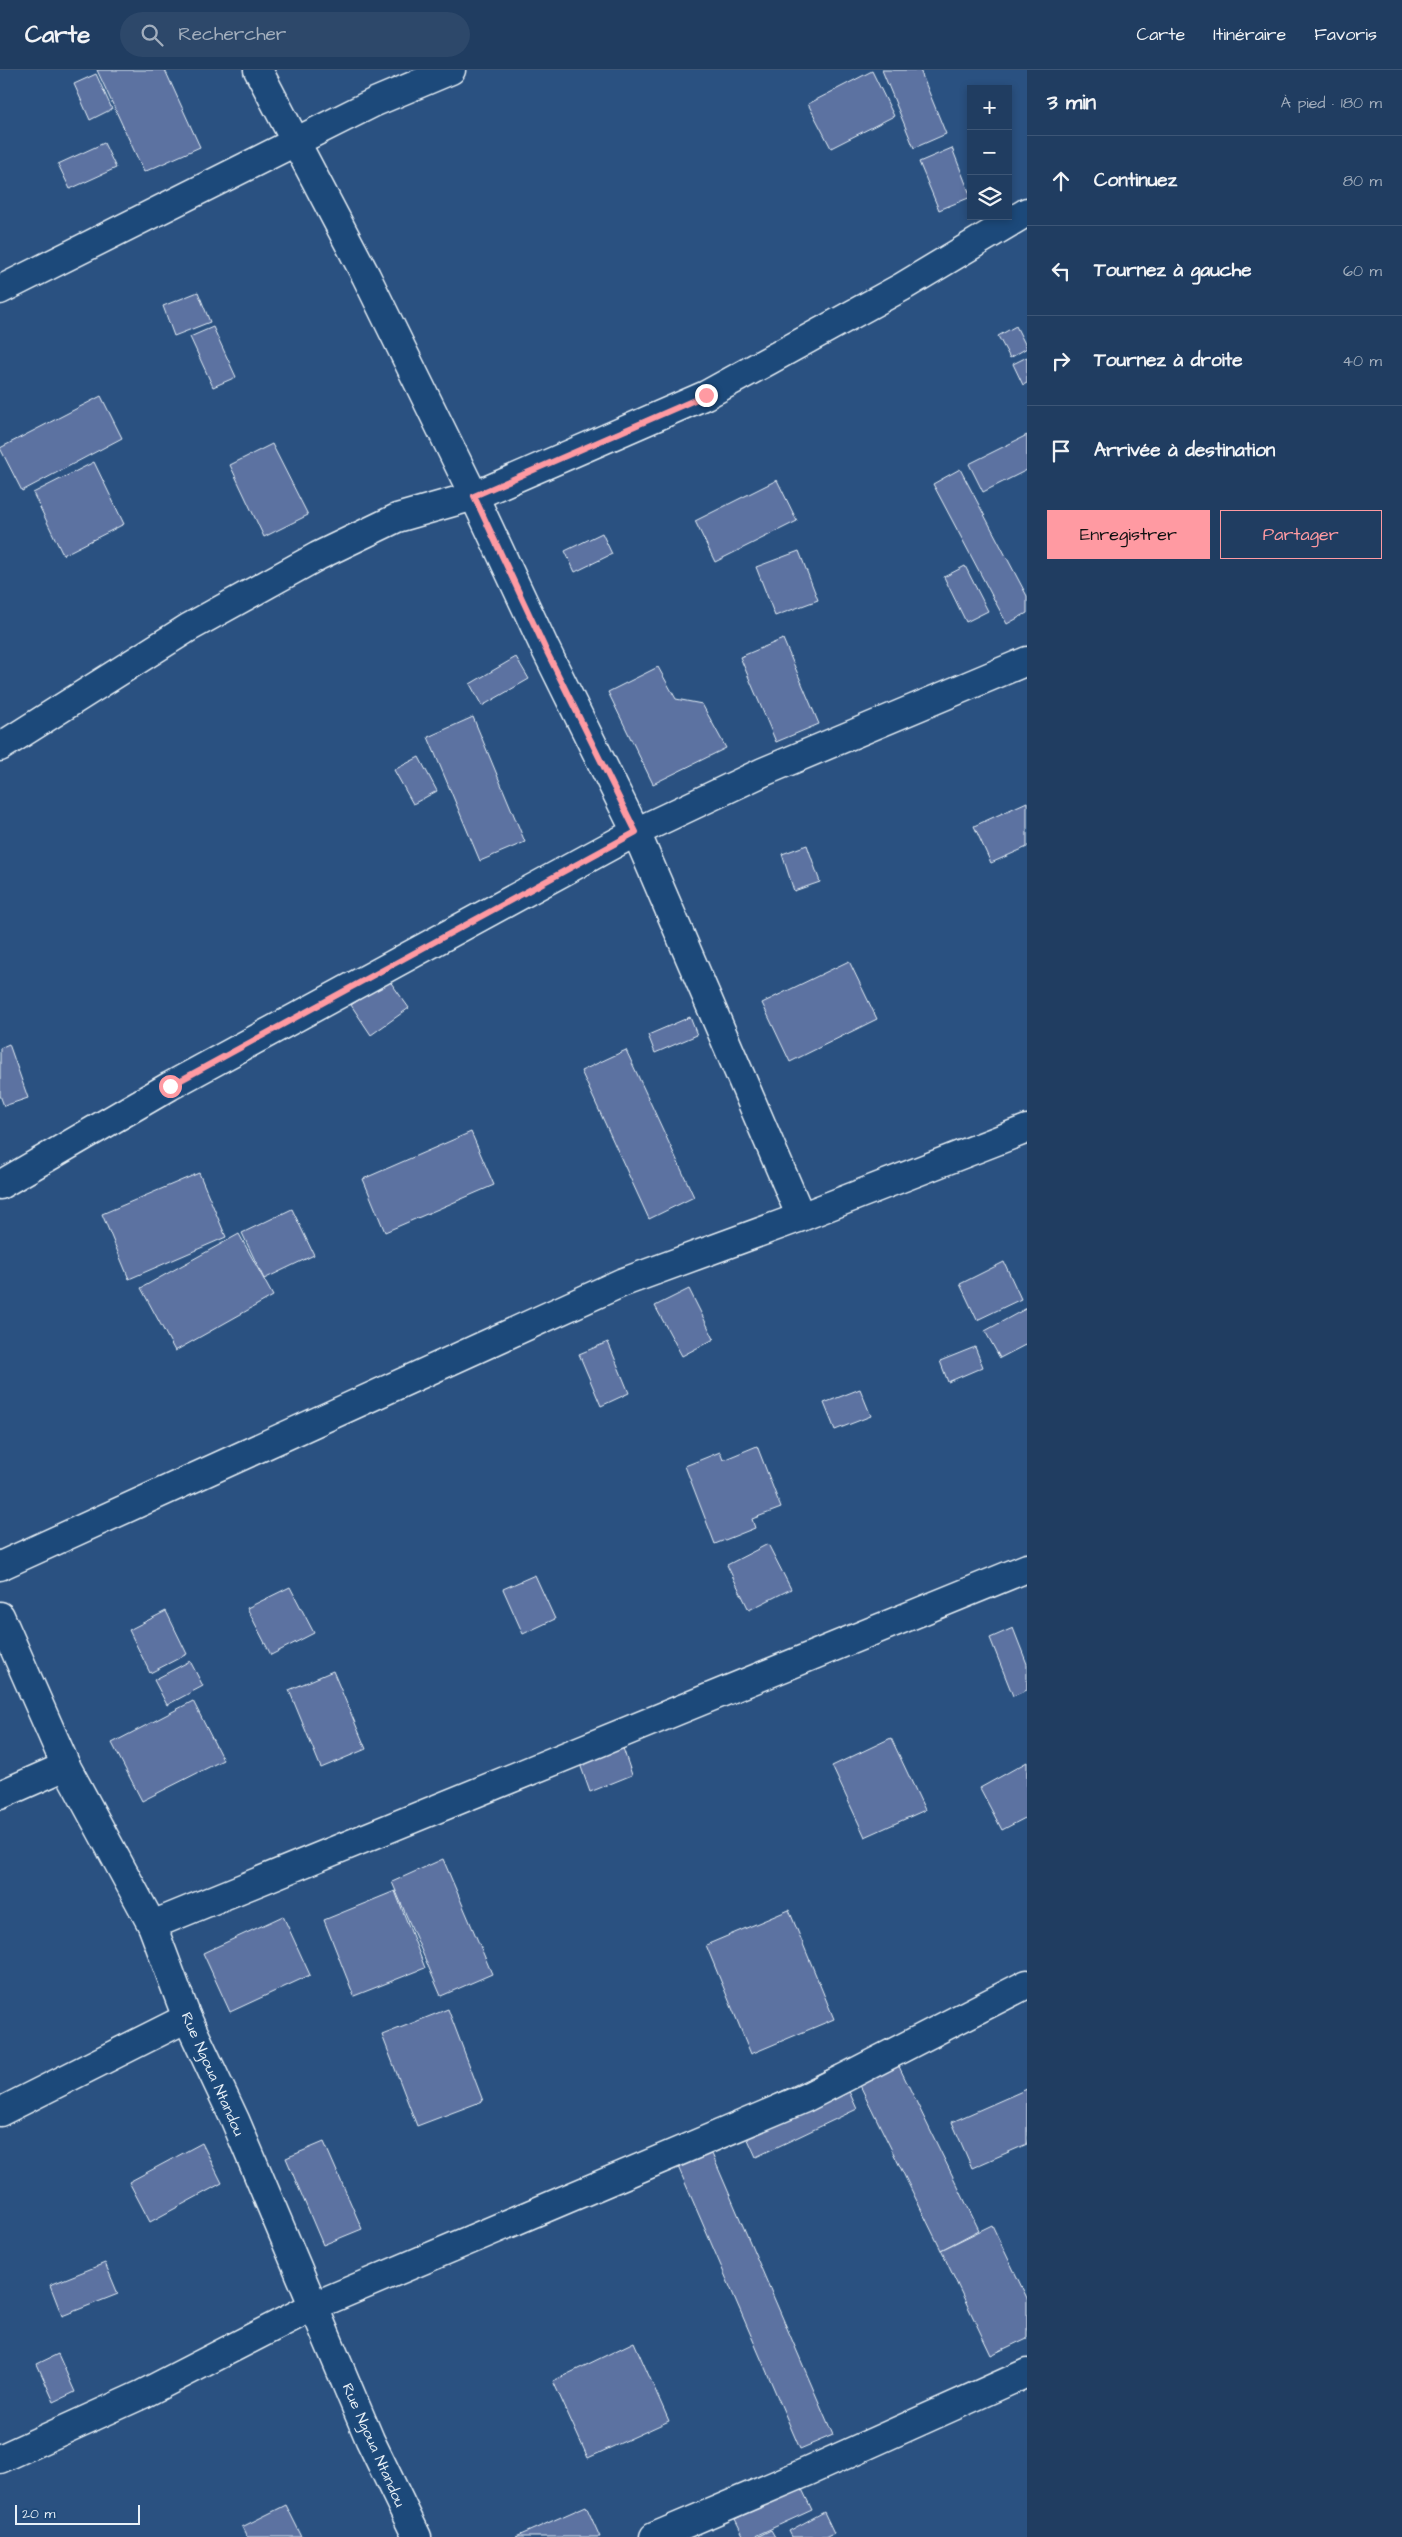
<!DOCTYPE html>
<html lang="fr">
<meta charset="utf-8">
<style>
body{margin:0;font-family:"Architects Daughter",sans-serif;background:#2d486a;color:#f1f3f6}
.controls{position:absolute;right:15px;top:15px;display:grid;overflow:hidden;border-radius:0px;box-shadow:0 2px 8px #0003}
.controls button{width:45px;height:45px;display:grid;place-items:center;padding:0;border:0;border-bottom:1px solid #3d5676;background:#203d61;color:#f1f3f6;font:25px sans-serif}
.scale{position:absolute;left:15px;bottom:12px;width:125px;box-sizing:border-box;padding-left:5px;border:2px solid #e8f1f8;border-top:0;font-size:14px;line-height:18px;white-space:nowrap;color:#e8f1f8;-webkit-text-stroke:4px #1f4a7a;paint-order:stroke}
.stop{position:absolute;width:15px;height:15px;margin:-11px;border:4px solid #ff9aa2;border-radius:50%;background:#fff}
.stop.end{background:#ff9aa2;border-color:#fff;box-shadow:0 1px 5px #0008}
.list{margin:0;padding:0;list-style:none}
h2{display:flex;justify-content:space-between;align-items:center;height:65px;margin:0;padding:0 20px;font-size:21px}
h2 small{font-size:16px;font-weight:400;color:#a2aebd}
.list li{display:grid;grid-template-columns:32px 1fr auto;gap:15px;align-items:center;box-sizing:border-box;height:90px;padding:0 20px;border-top:1px solid #3d5676}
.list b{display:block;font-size:19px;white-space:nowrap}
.list em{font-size:16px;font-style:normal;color:#a2aebd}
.actions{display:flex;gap:10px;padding:15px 20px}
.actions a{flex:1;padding:11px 0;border:1px solid #ff9aa2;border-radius:0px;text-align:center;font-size:18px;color:#ff9aa2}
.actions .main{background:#ff9aa2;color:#111}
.icon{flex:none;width:28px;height:28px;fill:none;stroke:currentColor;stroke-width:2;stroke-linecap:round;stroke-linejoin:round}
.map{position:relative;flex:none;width:1027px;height:2467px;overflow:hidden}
header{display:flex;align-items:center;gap:30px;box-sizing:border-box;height:70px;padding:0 25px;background:#203d61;border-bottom:1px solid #3d5676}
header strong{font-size:24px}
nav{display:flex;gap:28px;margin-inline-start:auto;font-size:18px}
.search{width:350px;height:45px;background:#2d486a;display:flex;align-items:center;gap:12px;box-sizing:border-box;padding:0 18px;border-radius:28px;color:#a2aebd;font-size:19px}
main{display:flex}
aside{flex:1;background:#203d61}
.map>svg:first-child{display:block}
.building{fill:#5b72a1;stroke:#e8f1f8}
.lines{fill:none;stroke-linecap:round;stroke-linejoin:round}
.street-casing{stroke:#e8f1f8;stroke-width:31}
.street{stroke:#1f4a7a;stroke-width:28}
.route{stroke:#ff9aa2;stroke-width:6}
.labels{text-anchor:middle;stroke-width:4;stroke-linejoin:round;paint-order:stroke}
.street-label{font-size:15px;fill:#e8f1f8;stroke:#1f4a7a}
</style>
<header>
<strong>Carte</strong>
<div class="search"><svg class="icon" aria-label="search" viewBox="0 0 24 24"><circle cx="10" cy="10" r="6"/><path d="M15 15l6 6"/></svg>Rechercher</div>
<nav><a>Carte</a><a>Itinéraire</a><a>Favoris</a></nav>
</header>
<main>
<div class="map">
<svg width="1027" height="2467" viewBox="0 0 1027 2467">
<rect width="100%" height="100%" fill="#2a5181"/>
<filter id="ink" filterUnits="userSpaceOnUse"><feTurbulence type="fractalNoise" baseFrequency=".02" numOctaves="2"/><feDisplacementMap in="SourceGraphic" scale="10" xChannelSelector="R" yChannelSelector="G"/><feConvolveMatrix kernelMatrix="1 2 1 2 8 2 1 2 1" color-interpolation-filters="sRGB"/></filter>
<g filter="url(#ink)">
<!-- building -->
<g class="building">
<path d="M97 0H165L200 77 144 102Z"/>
<path d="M882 0H920L946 64 914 78Z"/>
<path d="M872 1 894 46 831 78 808 34Z"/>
<path d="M96 4 112 39 90 50 74 14Z"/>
<path d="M104 73 116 98 70 119 58 94Z"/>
<path d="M952 78 971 127 939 140 919 92Z"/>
<path d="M198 222 210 252 174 266 163 236Z"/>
<path d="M1016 256 1027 278 1010 288 998 266Z"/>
<path d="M213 257 236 307 213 317 190 267Z"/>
<path d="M1027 287V313L1023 315 1013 294Z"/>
<path d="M101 326 122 368 22 421 0 378Z"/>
<path d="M1027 365V400L983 422 969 394Z"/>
<path d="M272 374 308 445 264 467 230 395Z"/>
<path d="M94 392 124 454 63 485 33 423Z"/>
<path d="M960 399 1027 526V543L1007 554 933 414Z"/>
<path d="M777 410 797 451 715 492 695 451Z"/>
<path d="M602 463 612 484 575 502 565 481Z"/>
<path d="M799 481 818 530 775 546 756 497Z"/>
<path d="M965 496 988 541 966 552 944 507Z"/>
<path d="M783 569 819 654 776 672 740 587Z"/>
<path d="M516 587 529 609 482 636 470 614Z"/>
<path d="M658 597 676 629 702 634 726 678 653 714 608 622Z"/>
<path d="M473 647 525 772 480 791 428 667Z"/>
<path d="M419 687 437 721 413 734 394 700Z"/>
<path d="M1027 732V777L991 793 974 756Z"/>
<path d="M807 775 820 812 794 821 782 784Z"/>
<path d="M849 891 877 949 790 992 762 933Z"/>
<path d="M389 910 409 938 371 965 351 935Z"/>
<path d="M690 947 697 965 655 983 648 965Z"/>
<path d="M9 974 28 1028 4 1036 0 1025V978Z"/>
<path d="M626 980 694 1127 649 1149 581 1001Z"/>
<path d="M471 1062 494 1115 385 1162 363 1109Z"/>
<path d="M199 1103 226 1167 129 1209 102 1144Z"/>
<path d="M292 1139 314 1185 264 1209 242 1163Z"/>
<path d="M239 1164 273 1226 175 1281 141 1218Z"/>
<path d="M1004 1192 1021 1229 977 1250 960 1214Z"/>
<path d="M689 1219 714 1269 682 1286 655 1236Z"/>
<path d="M1027 1238V1274L1000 1288 985 1261Z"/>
<path d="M608 1272 629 1323 601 1336 579 1284Z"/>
<path d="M975 1277 983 1297 948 1312 940 1291Z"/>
<path d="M860 1319 871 1346 835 1360 824 1333Z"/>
<path d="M757 1376 781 1438 752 1449 755 1458 715 1474 685 1396 720 1382 723 1390Z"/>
<path d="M768 1474 791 1519 749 1540 727 1495Z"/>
<path d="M535 1505 555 1549 523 1564 503 1519Z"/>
<path d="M290 1517 314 1563 271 1585 247 1538Z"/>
<path d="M166 1541 187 1584 150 1603 129 1560Z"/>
<path d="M1013 1558 1027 1594V1620L1013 1626 990 1568Z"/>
<path d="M190 1591 203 1616 167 1635 154 1610Z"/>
<path d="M333 1601 366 1679 321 1698 289 1620Z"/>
<path d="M193 1631 223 1690 142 1731 112 1673Z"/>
<path d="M891 1668 925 1740 865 1767 832 1696Z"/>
<path d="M623 1678 632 1705 590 1722 580 1694Z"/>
<path d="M1027 1692V1747L1002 1760 980 1718Z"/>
<path d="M443 1789 492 1904 441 1926 392 1812Z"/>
<path d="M395 1821 425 1898 354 1926 324 1850Z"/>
<path d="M789 1840 834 1949 751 1984 706 1875Z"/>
<path d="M283 1846 310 1905 230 1942 203 1883Z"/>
<path d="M448 1939 483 2031 417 2056 382 1965Z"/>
<path d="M890 1978 979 2160 941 2180 851 1997Z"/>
<path d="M837 1995 857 2039 756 2087 736 2043Z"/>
<path d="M1027 2019V2074L972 2098 952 2052Z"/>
<path d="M703 2063 833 2365 800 2379 670 2078Z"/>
<path d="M324 2072 362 2159 323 2175 286 2088Z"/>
<path d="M202 2073 222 2113 150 2152 129 2112Z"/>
<path d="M992 2155 1027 2228V2268L991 2285 941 2180Z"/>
<path d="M105 2193 118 2224 62 2246 50 2215Z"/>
<path d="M634 2272 669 2351 588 2388 553 2311Z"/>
<path d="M58 2284 75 2322 54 2332 37 2294Z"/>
<path d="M801 2417 812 2440 753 2467H744L735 2449Z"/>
<path d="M286 2435 302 2467H247L242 2457Z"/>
<path d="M586 2436 600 2467H516Z"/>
<path d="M824 2442 834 2463 826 2467H792L789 2461Z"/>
<path d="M771 2460 775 2467H757Z"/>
</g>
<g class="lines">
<defs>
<g id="street">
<path d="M258 0 366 206 474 426 545 578 636 762 801 1147"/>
<path d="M0 220 375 32 451 0"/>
<path d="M0 677 188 558 318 486 397 448 474 426 706 325 902 217 1027 142"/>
<path d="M0 1115 170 1016 636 762 763 702 1027 591"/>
<path d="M0 1496 621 1213 801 1147 1027 1059"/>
<path d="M0 1546 66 1696 152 1855 187 1948 235 2050 370 2370 417 2467"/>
<path d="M0 1725 66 1696"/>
<path d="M152 1855 1027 1498"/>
<path d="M0 2042 187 1948"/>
<path d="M0 2389 143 2324 314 2236 805 2028 1027 1914"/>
<path d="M654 2467 809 2401 1027 2303"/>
</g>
</defs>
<!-- street casing -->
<use href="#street" class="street-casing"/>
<!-- street -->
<use href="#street" class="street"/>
</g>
</g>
<g class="lines" filter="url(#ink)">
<!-- route -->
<path class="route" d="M170 1016 636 762 545 578 474 426 706 325"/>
</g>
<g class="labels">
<!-- street labels -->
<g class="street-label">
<text transform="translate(213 2004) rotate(66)" y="5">Rue Ngoua Ntandou</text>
<text transform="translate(374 2375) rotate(66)" y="5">Rue Ngoua Ntandou</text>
</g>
</g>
</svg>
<div class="controls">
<button>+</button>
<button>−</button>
<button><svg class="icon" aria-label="layers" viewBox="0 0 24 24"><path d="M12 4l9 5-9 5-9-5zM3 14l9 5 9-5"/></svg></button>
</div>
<div class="scale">20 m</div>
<div class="stop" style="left:170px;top:1016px"></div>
<div class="stop end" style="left:706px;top:325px"></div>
</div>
<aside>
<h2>3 min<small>À pied · 180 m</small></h2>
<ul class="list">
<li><svg class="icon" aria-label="ahead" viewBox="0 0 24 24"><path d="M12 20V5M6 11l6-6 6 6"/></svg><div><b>Continuez</b></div><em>80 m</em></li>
<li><svg class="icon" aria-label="left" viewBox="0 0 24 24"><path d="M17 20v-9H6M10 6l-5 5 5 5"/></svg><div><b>Tournez à gauche</b></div><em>60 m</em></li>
<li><svg class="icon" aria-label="right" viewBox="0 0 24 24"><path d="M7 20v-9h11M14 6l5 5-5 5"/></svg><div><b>Tournez à droite</b></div><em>40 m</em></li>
<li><svg class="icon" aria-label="arrive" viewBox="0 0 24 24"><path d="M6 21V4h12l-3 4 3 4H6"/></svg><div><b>Arrivée à destination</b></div></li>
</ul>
<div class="actions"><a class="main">Enregistrer</a><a>Partager</a></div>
</aside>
</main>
